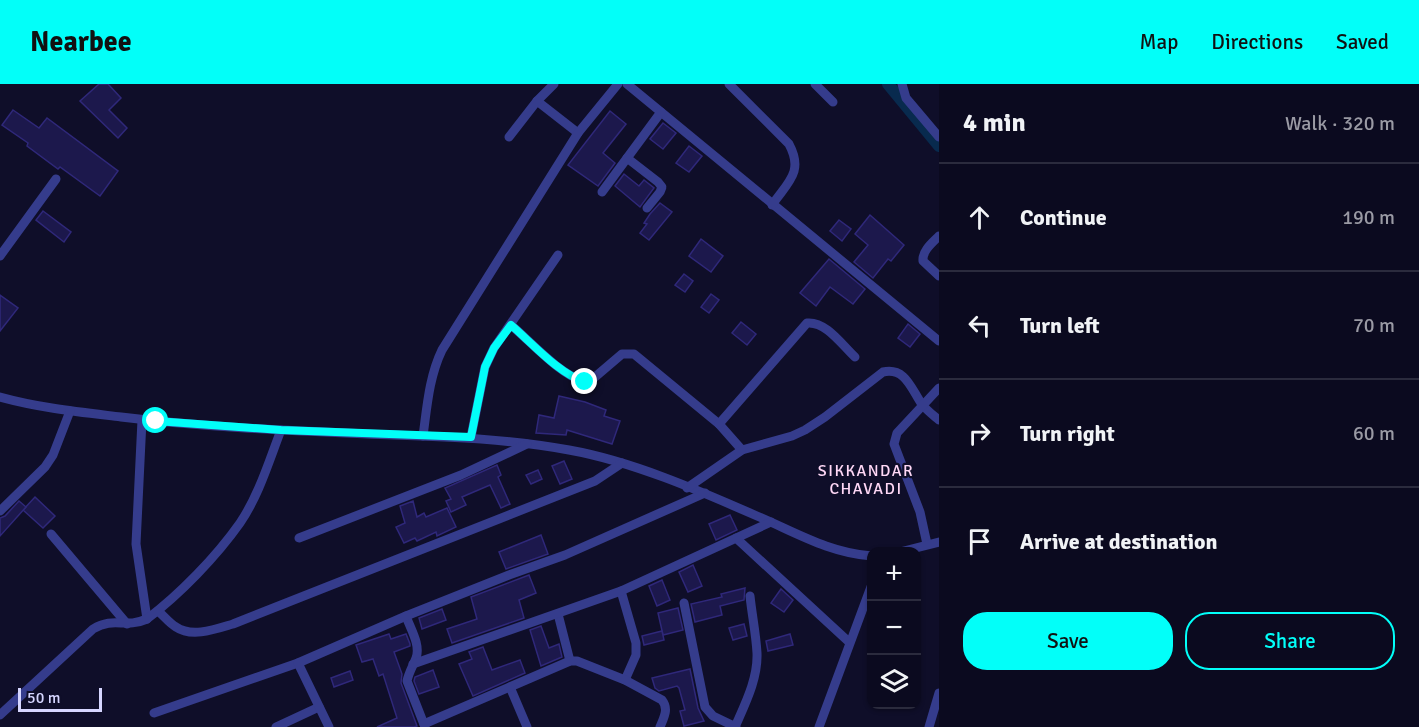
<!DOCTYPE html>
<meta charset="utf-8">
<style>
body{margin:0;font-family:Signika,sans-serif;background:#19182c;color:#f1f3f6}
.controls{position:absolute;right:18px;bottom:18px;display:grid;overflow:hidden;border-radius:12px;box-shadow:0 2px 4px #0004}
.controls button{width:54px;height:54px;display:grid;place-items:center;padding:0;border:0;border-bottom:2px solid #2b2b3d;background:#0b0a1f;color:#f1f3f6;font:30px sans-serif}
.scale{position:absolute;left:18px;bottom:15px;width:84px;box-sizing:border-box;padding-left:6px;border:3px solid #d6d6ff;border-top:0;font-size:16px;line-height:21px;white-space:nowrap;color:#d6d6ff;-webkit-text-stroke:4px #0f0e29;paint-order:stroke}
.stop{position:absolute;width:18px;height:18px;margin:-14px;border:4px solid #02fff9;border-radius:50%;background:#fff}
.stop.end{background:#02fff9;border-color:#fff;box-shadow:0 2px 6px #0008}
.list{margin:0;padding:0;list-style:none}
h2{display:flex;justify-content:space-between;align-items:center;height:78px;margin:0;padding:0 24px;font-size:26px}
h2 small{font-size:20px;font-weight:400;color:#9a9aa4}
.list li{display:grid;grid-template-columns:39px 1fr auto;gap:18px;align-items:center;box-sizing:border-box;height:108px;padding:0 24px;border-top:2px solid #2b2b3d}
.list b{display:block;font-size:22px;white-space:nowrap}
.list em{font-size:20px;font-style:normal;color:#9a9aa4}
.actions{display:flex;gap:12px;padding:18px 24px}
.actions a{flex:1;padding:14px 0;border:2px solid #02fff9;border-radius:24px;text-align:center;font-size:21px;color:#02fff9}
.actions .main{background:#02fff9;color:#111}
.icon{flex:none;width:33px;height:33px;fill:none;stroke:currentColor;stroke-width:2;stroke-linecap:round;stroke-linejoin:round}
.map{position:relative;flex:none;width:939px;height:643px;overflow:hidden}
header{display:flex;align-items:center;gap:36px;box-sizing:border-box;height:84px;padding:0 30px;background:#02fff9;color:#111}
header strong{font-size:28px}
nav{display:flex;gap:33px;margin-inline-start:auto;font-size:21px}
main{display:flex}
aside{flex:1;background:#0b0a1f}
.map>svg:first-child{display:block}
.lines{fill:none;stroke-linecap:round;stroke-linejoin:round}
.canal{stroke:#082a4e;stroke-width:12}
.building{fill:#1c184c;stroke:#2f287a;stroke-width:1.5}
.minor{stroke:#353c8c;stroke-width:9}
.route{stroke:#02fff9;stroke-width:8}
.labels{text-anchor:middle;stroke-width:4.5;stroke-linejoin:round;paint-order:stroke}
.neighbourhood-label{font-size:16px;letter-spacing:1.5px;fill:#ffd8f6;stroke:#0f0e29}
</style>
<header>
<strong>Nearbee</strong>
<nav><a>Map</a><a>Directions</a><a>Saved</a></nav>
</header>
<main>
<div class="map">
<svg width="939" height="643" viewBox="0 0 939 643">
<rect width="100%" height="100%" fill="#0f0e29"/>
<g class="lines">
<!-- canal -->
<path class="canal" d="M888 0 939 62"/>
</g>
<!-- building -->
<g class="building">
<path d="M99 0H108L121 14 109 26 127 44 118 54 80 17Z"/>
<path d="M13 26 39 44 47 34 118 87 100 112 60 83 58 85 27 62 28 59 2 41Z"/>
<path d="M610 27 626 40 603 69 615 79 598 102 568 81Z"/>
<path d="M663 39 676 49 663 65 650 55Z"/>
<path d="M689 62 702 72 689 88 676 79Z"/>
<path d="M624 90 639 102 644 96 654 104 640 123 615 102Z"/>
<path d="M660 119 672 128 649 156 640 149 647 140 644 139 650 130Z"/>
<path d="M43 127 71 148 64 158 36 136Z"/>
<path d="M870 131 904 161 891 177 888 175 873 194 854 178 868 161 855 150Z"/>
<path d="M839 136 851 145 842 157 830 147Z"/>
<path d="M701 155 723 172 711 188 689 172Z"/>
<path d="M829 175 865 205 853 220 830 203 816 222 800 209Z"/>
<path d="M684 190 693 197 685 208 675 201Z"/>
<path d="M711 210 719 216 709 229 701 223Z"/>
<path d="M0 211 18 224 0 247Z"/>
<path d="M741 238 756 250 747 261 732 249Z"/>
<path d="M908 240 920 250 910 263 898 254Z"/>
<path d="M559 312 585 318 606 326 604 332 620 337 612 360 567 346 566 351 536 349 539 331 554 334Z"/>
<path d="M564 377 572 395 560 400 552 382Z"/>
<path d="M497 381 501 391 498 393 510 420 501 424 490 401 462 413 466 421 451 428 446 417 451 415 445 404Z"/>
<path d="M538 386 542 395 531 400 526 391Z"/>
<path d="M35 413 55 432 43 444 23 426Z"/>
<path d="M19 417 26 423 0 452V434L5 432Z"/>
<path d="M413 417 417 433 424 429 426 433 447 424 456 443 437 452 436 448 417 457 415 454 404 459 396 443 405 439 400 422Z"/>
<path d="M730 431 737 446 716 456 709 440Z"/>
<path d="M541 451 548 470 506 485 499 468Z"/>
<path d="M693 481 702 502 688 508 679 488Z"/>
<path d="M529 491 536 509 519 516 524 534 452 559 447 545 477 535 471 513Z"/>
<path d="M662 496 670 516 657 522 649 502Z"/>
<path d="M745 504 744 516 720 522 722 531 695 538 691 520 722 513 721 510Z"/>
<path d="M781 505 793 516 784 528 771 519Z"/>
<path d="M678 524 683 546 663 551 658 529Z"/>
<path d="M442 525 446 536 422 545 419 534Z"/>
<path d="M744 540 747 552 733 556 729 544Z"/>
<path d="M541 542 549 564 559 560 562 573 541 582 530 546Z"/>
<path d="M662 547 664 556 644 561 642 552Z"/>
<path d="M389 550 391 555 406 550 410 560V562L394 568 402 590 401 599 417 642 414 643H377L397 634 383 590 379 592 373 575 362 578 356 561Z"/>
<path d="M790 550 793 561 768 567 766 557Z"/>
<path d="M483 563 492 586 520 576 525 589 473 612 459 580 472 575 469 568Z"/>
<path d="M690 585 698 624 704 637 684 642 680 627 685 626 679 604 677 602 659 607 655 604 652 594Z"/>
<path d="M433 586 439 603 419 610 414 597 415 593Z"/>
<path d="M350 587 353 596 334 603 331 594Z"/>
</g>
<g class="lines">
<!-- minor -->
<g class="minor">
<path d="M627 0 939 257"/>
<path d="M729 0 789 60C804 88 788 98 772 121"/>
<path d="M815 0 833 18"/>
<path d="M902 0 906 14 939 53"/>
<path d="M537 17 578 49"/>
<path d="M509 53 537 17 554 0"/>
<path d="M627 74 658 98 662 103 660 108 647 124"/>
<path d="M602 108 661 28"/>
<path d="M939 152C932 159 922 167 923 177L939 192"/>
<path d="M0 172 56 95"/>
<path d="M511 241C532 259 559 290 585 298L595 293 622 270H634L719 340 742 366"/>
<path d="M0 313C40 324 80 328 121 333 211 344 302 347 393 351 452 353 510 355 569 366 631 377 698 406 757 432 795 448 829 469 872 472"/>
<path d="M142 336 136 460 147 535"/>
<path d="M719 340 807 239C826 237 842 261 855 273"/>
<path d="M423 352C427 323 429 293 442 266L578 49 618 0"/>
<path d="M471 353 485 283 494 264 558 171"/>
<path d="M687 404 742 366 792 352 805 346 825 333 883 288C905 283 911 304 921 319 926 326 933 331 939 336"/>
<path d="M0 427 45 383 53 371 70 327"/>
<path d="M51 450 127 540"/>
<path d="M299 454 461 391 527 360"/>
<path d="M736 454 849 558"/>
<path d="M927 460 920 428 894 360 897 349 939 304"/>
<path d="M900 468 939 458"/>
<path d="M621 507 636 559V571L625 596"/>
<path d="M684 519 705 623 713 632 736 643"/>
<path d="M158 527C164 532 169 539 176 543 192 554 216 545 233 540L595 397 622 379"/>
<path d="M558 530 570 577"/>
<path d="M406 532C410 544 421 561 416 574 413 582 409 588 407 597L425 643"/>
<path d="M413 580 621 507 771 438"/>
<path d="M510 603 527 643"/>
<path d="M154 629 298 579"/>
<path d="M0 631 93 545C115 532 124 545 147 535 180 510 216 473 240 439 259 411 269 377 281 346"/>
<path d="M424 640 570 577H577L625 596 662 616C669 625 664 633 660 643"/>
<path d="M276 643 319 623"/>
<path d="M329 643 298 579 406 532 509 491 565 471 705 409"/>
<path d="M735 643C745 620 758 595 757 569 756 550 752 531 750 512"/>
<path d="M819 643 872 500"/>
<path d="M929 643 939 609"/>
</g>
</g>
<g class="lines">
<!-- route -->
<path class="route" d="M156 337 281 346 471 353 485 283 494 264 511 241C532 259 559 290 585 298"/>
</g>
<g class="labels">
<!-- neighbourhood labels -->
<g class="neighbourhood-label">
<text x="866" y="392">SIKKANDAR<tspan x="866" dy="18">CHAVADI</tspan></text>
</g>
</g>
</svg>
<div class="controls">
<button>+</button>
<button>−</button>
<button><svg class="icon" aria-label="layers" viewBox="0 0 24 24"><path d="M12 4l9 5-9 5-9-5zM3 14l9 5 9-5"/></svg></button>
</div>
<div class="scale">50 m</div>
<div class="stop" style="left:156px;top:337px"></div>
<div class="stop end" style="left:585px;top:298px"></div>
</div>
<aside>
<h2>4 min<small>Walk · 320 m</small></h2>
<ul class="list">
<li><svg class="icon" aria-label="ahead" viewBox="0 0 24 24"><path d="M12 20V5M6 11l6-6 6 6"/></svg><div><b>Continue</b></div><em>190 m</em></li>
<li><svg class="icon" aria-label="left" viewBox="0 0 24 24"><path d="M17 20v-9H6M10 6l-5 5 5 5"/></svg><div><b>Turn left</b></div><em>70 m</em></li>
<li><svg class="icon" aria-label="right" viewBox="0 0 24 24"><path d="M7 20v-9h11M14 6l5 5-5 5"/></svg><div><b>Turn right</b></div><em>60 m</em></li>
<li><svg class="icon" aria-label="arrive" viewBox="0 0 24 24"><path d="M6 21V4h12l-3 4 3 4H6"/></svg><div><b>Arrive at destination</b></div></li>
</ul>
<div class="actions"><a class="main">Save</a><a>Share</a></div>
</aside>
</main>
